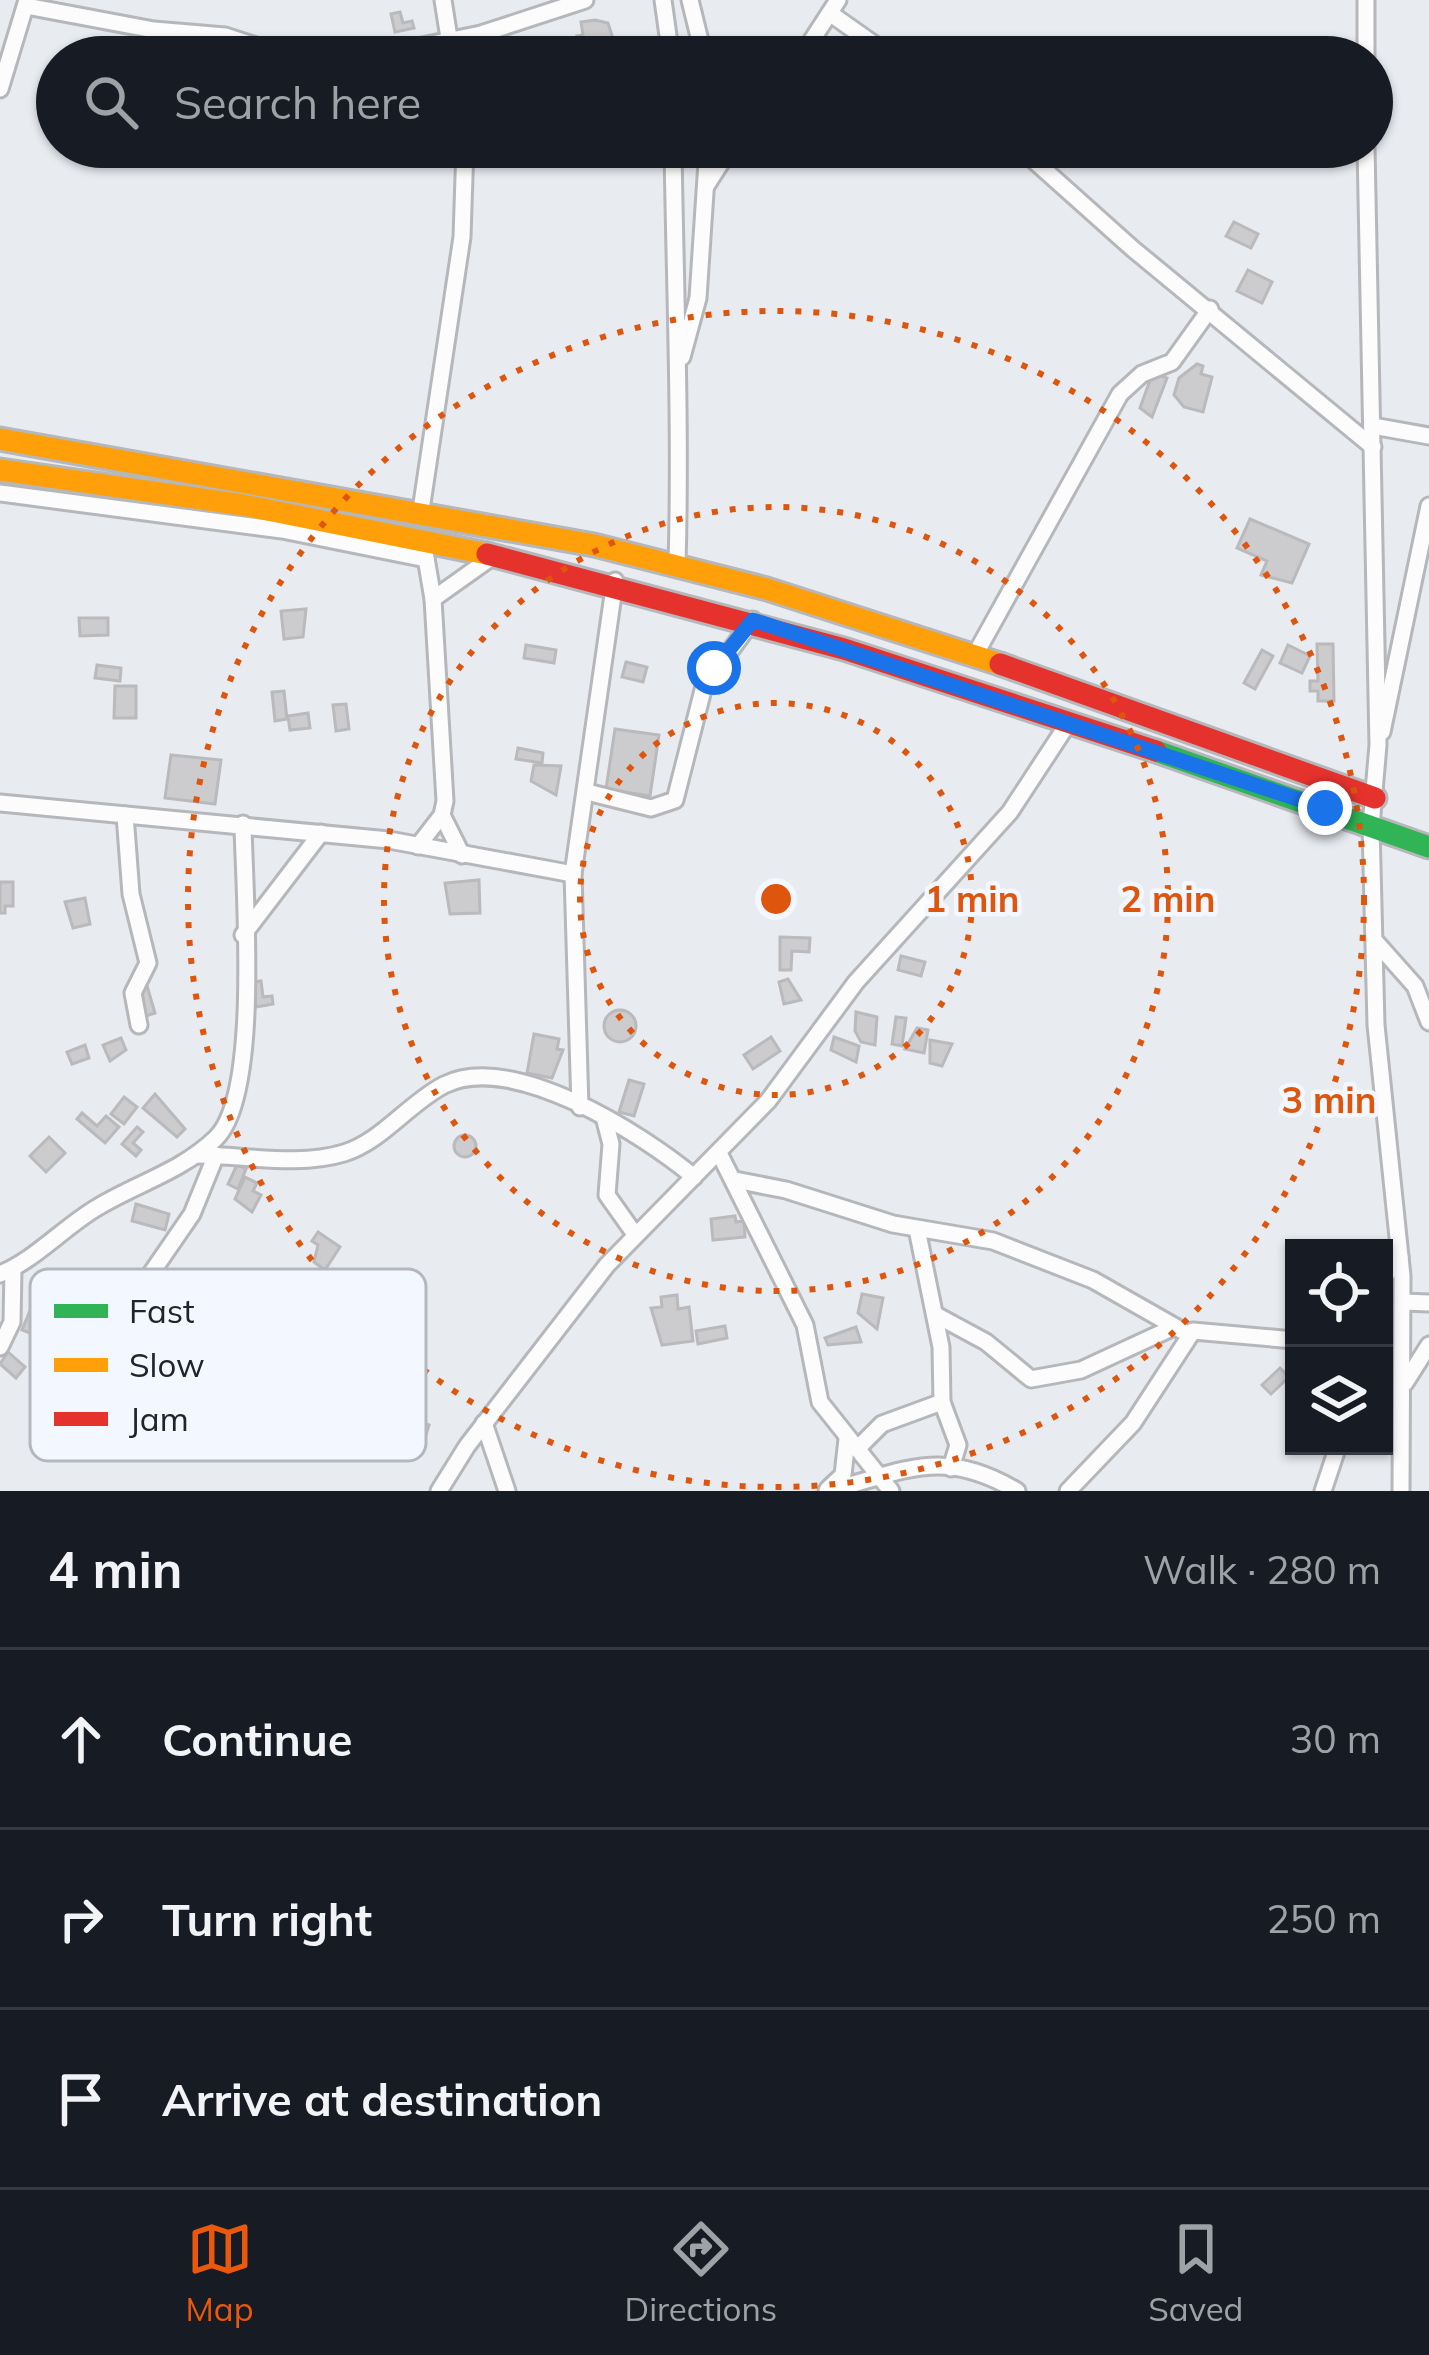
<!DOCTYPE html>
<meta charset="utf-8">
<style>
body{margin:0;font-family:Mulish,sans-serif;background:#242831;color:#f1f3f6}
.controls{position:absolute;right:36px;bottom:36px;display:grid;overflow:hidden;border-radius:0px;box-shadow:0 3px 9px #0004}
.controls button{width:108px;height:108px;display:grid;place-items:center;padding:0;border:0;border-bottom:3px solid #363941;background:#171b24;color:#f1f3f6;font:60px sans-serif}
.stop{position:absolute;width:36px;height:36px;margin:-27px;border:9px solid #1a73e8;border-radius:50%;background:#fff}
.stop.end{background:#1a73e8;border-color:#fff;box-shadow:0 3px 12px #0008}
.list{margin:0;padding:0;list-style:none}
h2{display:flex;justify-content:space-between;align-items:center;height:156px;margin:0;padding:0 48px;font-size:51px}
h2 small{font-size:39px;font-weight:400;color:#9ea1a6}
.list li{display:grid;grid-template-columns:78px 1fr auto;gap:36px;align-items:center;box-sizing:border-box;height:180px;padding:0 48px;border-top:3px solid #363941}
.list b{display:block;font-size:45px;white-space:nowrap}
.list em{font-size:39px;font-style:normal;color:#9ea1a6}
.icon{flex:none;width:66px;height:66px;fill:none;stroke:currentColor;stroke-width:2;stroke-linecap:round;stroke-linejoin:round}
.map{position:relative;flex:none;width:1429px;height:1491px;overflow:hidden}
.search{position:absolute;background:#171b24;box-shadow:0 3px 9px #0004;left:36px;right:36px;top:36px;height:132px;display:flex;align-items:center;gap:30px;box-sizing:border-box;padding:0 42px;border-radius:66px;color:#9ea1a6;font-size:45px}
.sheet{height:696px;background:#171b24}
nav{display:flex;justify-content:space-around;align-items:center;box-sizing:border-box;height:168px;border-top:3px solid #363941;background:#171b24;font-size:33px;color:#9ea1a6}
nav a{display:grid;justify-items:center;gap:6px}
nav .on{color:#ea580c}
.map>svg:first-child{display:block}
.building{fill:#cccccf;stroke:#bab9bc;stroke-width:3}
.lines{fill:none;stroke-linecap:round;stroke-linejoin:round}
.street-casing{stroke:#b5b7bb;stroke-width:21}
.fast-casing{stroke:#b5b7bb;stroke-width:27}
.slow-casing{stroke:#b5b7bb;stroke-width:27}
.jam-casing{stroke:#b5b7bb;stroke-width:27}
.street{stroke:#fcfcfd;stroke-width:15}
.fast{stroke:#30b455;stroke-width:21}
.slow{stroke:#ff9f0a;stroke-width:21}
.jam{stroke:#e5322d;stroke-width:21}
.route{stroke:#1a73e8;stroke-width:15}
.ring{fill:none;stroke:#de560d;stroke-width:6;stroke-dasharray:6 12}
.key{fill:#f3f7ff;stroke:#b4b8be;stroke-width:3}
.key-label{font-size:33px;fill:#222427}
.centre{fill:#de560d;stroke:#f3f7ff;stroke-width:6}
.ring-label{font-size:36px;text-anchor:middle;font-weight:bold;fill:#de560d;stroke:#f3f7ff;stroke-width:9;stroke-linejoin:round;paint-order:stroke}
</style>
<div class="map">
<svg width="1429" height="1491" viewBox="0 0 1429 1491">
<rect width="100%" height="100%" fill="#e8ebf0"/>
<!-- building -->
<g class="building">
<path d="M400 12 403 23 412 21 414 28 395 32 391 14Z"/>
<path d="M595 20 608 23 615 45 610 46 611 53 587 57 586 50 580 51 577 36 583 35 581 22Z"/>
<path d="M1234 222 1258 234 1251 248 1226 236Z"/>
<path d="M1248 270 1272 282 1262 303 1237 291Z"/>
<path d="M1197 364 1203 366 1201 374 1212 377 1203 412 1184 407 1174 395 1179 378Z"/>
<path d="M1153 372 1167 378 1152 417 1140 408Z"/>
<path d="M1250 519 1309 544 1292 583 1261 575 1267 561 1237 548Z"/>
<path d="M306 609 303 637 284 639 281 611Z"/>
<path d="M79 618H108V635L80 636Z"/>
<path d="M1317 644H1333L1334 701H1318V691H1310V681H1318Z"/>
<path d="M526 645 556 650 554 663 524 658Z"/>
<path d="M1288 645 1310 656 1302 673 1280 663Z"/>
<path d="M1262 650 1273 656 1255 689 1244 683Z"/>
<path d="M626 662 647 667 643 682 622 677Z"/>
<path d="M97 665 121 668 120 681 95 678Z"/>
<path d="M115 686H136V718H114Z"/>
<path d="M284 691 287 719 275 721 272 692Z"/>
<path d="M346 704 349 729 336 731 333 705Z"/>
<path d="M308 713 310 728 290 730 288 716Z"/>
<path d="M615 729 659 735 650 796 606 789Z"/>
<path d="M518 748 543 753 542 763 516 759Z"/>
<path d="M171 755 221 760 215 804 165 798Z"/>
<path d="M534 765 561 766 556 795 531 781Z"/>
<path d="M479 880 480 913 450 914 445 883Z"/>
<path d="M0 882H13V906H5V913H0Z"/>
<path d="M85 898 90 924 73 928 65 902Z"/>
<path d="M780 937 810 938 809 952 792 951 791 970H780Z"/>
<path d="M901 956 925 962 921 976 898 970Z"/>
<path d="M788 979 801 1000 784 1004 779 982Z"/>
<path d="M261 981 263 997 272 996 273 1004 256 1007 252 982Z"/>
<path d="M147 986 155 1013 143 1017 135 990Z"/>
<circle cx="620" cy="1026" r="16"/>
<path d="M856 1012 877 1017 875 1045 861 1042 855 1031Z"/>
<path d="M896 1017 906 1018 902 1046 892 1044Z"/>
<path d="M917 1028 928 1030 924 1053 905 1049Z"/>
<path d="M534 1034 559 1039 557 1049 563 1050 552 1078 527 1073Z"/>
<path d="M771 1037 780 1051 753 1069 744 1055Z"/>
<path d="M834 1037 859 1046 856 1062 831 1050Z"/>
<path d="M121 1038 126 1050 110 1061 103 1045Z"/>
<path d="M930 1040 952 1044 942 1066 930 1063Z"/>
<path d="M85 1045 89 1058 72 1064 67 1052Z"/>
<path d="M629 1080 644 1084 634 1116 619 1112Z"/>
<path d="M155 1094 185 1129 177 1137 143 1108Z"/>
<path d="M124 1097 137 1107 124 1124 111 1114Z"/>
<path d="M82 1113 97 1126 106 1116 119 1127 105 1143 77 1119Z"/>
<path d="M137 1127 143 1132 133 1143 141 1150 136 1156 122 1144Z"/>
<circle cx="465" cy="1146" r="11"/>
<path d="M49 1137 65 1153 46 1172 30 1156Z"/>
<path d="M237 1165 246 1169 238 1189 228 1184Z"/>
<path d="M245 1177 257 1183 253 1191 261 1195 252 1212 235 1199Z"/>
<path d="M136 1204 169 1214 165 1230 132 1221Z"/>
<path d="M735 1216 736 1222 744 1221 745 1237 713 1240 711 1219Z"/>
<path d="M318 1232 340 1247 325 1270 314 1262 318 1245 312 1241Z"/>
<path d="M862 1294 883 1298 877 1329 858 1313Z"/>
<path d="M677 1295 678 1309 689 1307 693 1341 662 1345 651 1308 662 1307 661 1297Z"/>
<path d="M34 1301 52 1309 40 1337 22 1330Z"/>
<path d="M725 1326 727 1338 698 1344 696 1331Z"/>
<path d="M856 1327 861 1342 828 1345 825 1338Z"/>
<path d="M8 1352 25 1367 16 1378 0 1364Z"/>
<path d="M1280 1368 1289 1377 1271 1394 1262 1385Z"/>
<path d="M410 1419 429 1425 425 1438 406 1432Z"/>
</g>
<g class="lines">
<defs>
<g id="street">
<path d="M443 0 452 57"/>
<path d="M663 0 671 57"/>
<path d="M690 0 704 57"/>
<path d="M1366 0V57"/>
<path d="M26 6 154 30 225 36 290 57"/>
<path d="M831 14 892 57"/>
<path d="M368 57 481 34 585 0"/>
<path d="M801 57 838 0"/>
<path d="M0 89 27 0"/>
<path d="M673 147C675 287 681 425 677 565"/>
<path d="M1019 147 1133 249 1373 447"/>
<path d="M1366 147 1378 745 1371 826 1376 1025 1402 1276 1401 1491"/>
<path d="M706 186 731 147"/>
<path d="M682 357 698 298 708 147"/>
<path d="M1373 426 1429 436"/>
<path d="M0 493 282 530 426 559"/>
<path d="M421 510 462 237 465 147"/>
<path d="M433 599 495 555"/>
<path d="M975 655 1120 394 1142 374 1172 362 1210 309"/>
<path d="M1382 732 1429 506"/>
<path d="M587 792 651 808 675 800 704 686 753 620"/>
<path d="M0 803 389 840 573 874"/>
<path d="M125 815 131 894 148 963 133 993 139 1025"/>
<path d="M442 815 462 855"/>
<path d="M418 846 442 815 445 801 433 599 425 552"/>
<path d="M243 935 321 833"/>
<path d="M1375 941 1415 986 1429 1022"/>
<path d="M580 1107 573 874 615 581"/>
<path d="M604 1117 611 1144 607 1195 634 1233"/>
<path d="M719 1153 805 1325 820 1402 891 1491"/>
<path d="M196 1155C244 1155 298 1167 344 1153 381 1142 409 1103 444 1085 512 1051 641 1133 694 1177"/>
<path d="M735 1180 786 1190 893 1224 993 1241 1093 1280 1188 1334"/>
<path d="M917 1229 941 1347 942 1402 958 1445 951 1468"/>
<path d="M0 1274C35 1260 65 1226 98 1207 138 1183 182 1171 216 1138 261 1094 244 891 243 824"/>
<path d="M150 1275 192 1214 216 1155"/>
<path d="M1384 1278 1400 1257"/>
<path d="M1403 1302 1429 1303"/>
<path d="M936 1315 986 1342 1031 1379 1081 1370 1174 1327"/>
<path d="M0 1347 12 1322 13 1269"/>
<path d="M1405 1383 1429 1345"/>
<path d="M484 1423 507 1491"/>
<path d="M857 1449 882 1424 942 1402"/>
<path d="M828 1489 843 1475 847 1439"/>
<path d="M439 1491 467 1446 607 1265 768 1101 856 982 1010 812 1069 722"/>
<path d="M827 1491C902 1473 940 1445 1017 1491"/>
<path d="M1068 1491 1133 1423 1193 1331 1294 1340"/>
<path d="M1323 1491 1338 1446"/>
</g>
<path id="fast" d="M1156 751 1429 847"/>
<g id="slow">
<path d="M0 439 594 545 767 589 1000 664"/>
<path d="M0 470 243 505 487 554"/>
</g>
<g id="jam">
<path d="M487 554 844 649 1156 751"/>
<path d="M1000 664 1375 798"/>
</g>
</defs>
<!-- street casing -->
<use href="#street" class="street-casing"/>
<!-- fast casing -->
<use href="#fast" class="fast-casing"/>
<!-- slow casing -->
<use href="#slow" class="slow-casing"/>
<!-- jam casing -->
<use href="#jam" class="jam-casing"/>
<!-- street -->
<use href="#street" class="street"/>
<!-- fast -->
<use href="#fast" class="fast"/>
<!-- slow -->
<use href="#slow" class="slow"/>
<!-- jam -->
<use href="#jam" class="jam"/>
</g>
<g class="lines">
<!-- route -->
<path class="route" d="M714 668 753 620 1325 808"/>
</g>
<!-- distance rings -->
<g class="ring">
<circle cx="776" cy="899" r="196"/>
<circle cx="776" cy="899" r="392"/>
<circle cx="776" cy="899" r="588"/>
</g>
<!-- legend -->
<rect x="30" y="1269" width="396" height="192" rx="18" class="key"/>
<rect x="54" y="1304" width="54" height="14" fill="#30b455"/>
<rect x="54" y="1358" width="54" height="14" fill="#ff9f0a"/>
<rect x="54" y="1412" width="54" height="14" fill="#e5322d"/>
<g class="key-label">
<text x="129" y="1323">Fast</text>
<text x="129" y="1377">Slow</text>
<text x="129" y="1431">Jam</text>
</g>
<circle cx="776" cy="899" r="18" class="centre"/>
<g class="ring-label">
<text x="972" y="912">1 min</text>
<text x="1168" y="912">2 min</text>
<text x="1329" y="1113">3 min</text>
</g>
</svg>
<div class="controls">
<button><svg class="icon" aria-label="locate" viewBox="0 0 24 24"><circle cx="12" cy="12" r="6"/><path d="M12 2v4M12 18v4M2 12h4M18 12h4"/></svg></button>
<button><svg class="icon" aria-label="layers" viewBox="0 0 24 24"><path d="M12 4l9 5-9 5-9-5zM3 14l9 5 9-5"/></svg></button>
</div>
<div class="stop" style="left:714px;top:668px"></div>
<div class="stop end" style="left:1325px;top:808px"></div>
<div class="search"><svg class="icon" aria-label="search" viewBox="0 0 24 24"><circle cx="10" cy="10" r="6"/><path d="M15 15l6 6"/></svg>Search here</div>
</div>
<section class="sheet">
<h2>4 min<small>Walk · 280 m</small></h2>
<ul class="list">
<li><svg class="icon" aria-label="ahead" viewBox="0 0 24 24"><path d="M12 20V5M6 11l6-6 6 6"/></svg><div><b>Continue</b></div><em>30 m</em></li>
<li><svg class="icon" aria-label="right" viewBox="0 0 24 24"><path d="M7 20v-9h11M14 6l5 5-5 5"/></svg><div><b>Turn right</b></div><em>250 m</em></li>
<li><svg class="icon" aria-label="arrive" viewBox="0 0 24 24"><path d="M6 21V4h12l-3 4 3 4H6"/></svg><div><b>Arrive at destination</b></div></li>
</ul>
</section>
<nav>
<a class="on"><svg class="icon" aria-label="map" viewBox="0 0 24 24"><path d="M3 6l6-2 6 2 6-2v14l-6 2-6-2-6 2zM9 4v14M15 6v14"/></svg>Map</a>
<a><svg class="icon" aria-label="directions" viewBox="0 0 24 24"><path d="M12 3l9 9-9 9-9-9zM9 14v-3h6M13 9l2 2-2 2"/></svg>Directions</a>
<a><svg class="icon" aria-label="saved" viewBox="0 0 24 24"><path d="M7 4h10v16l-5-4-5 4z"/></svg>Saved</a>
</nav>
